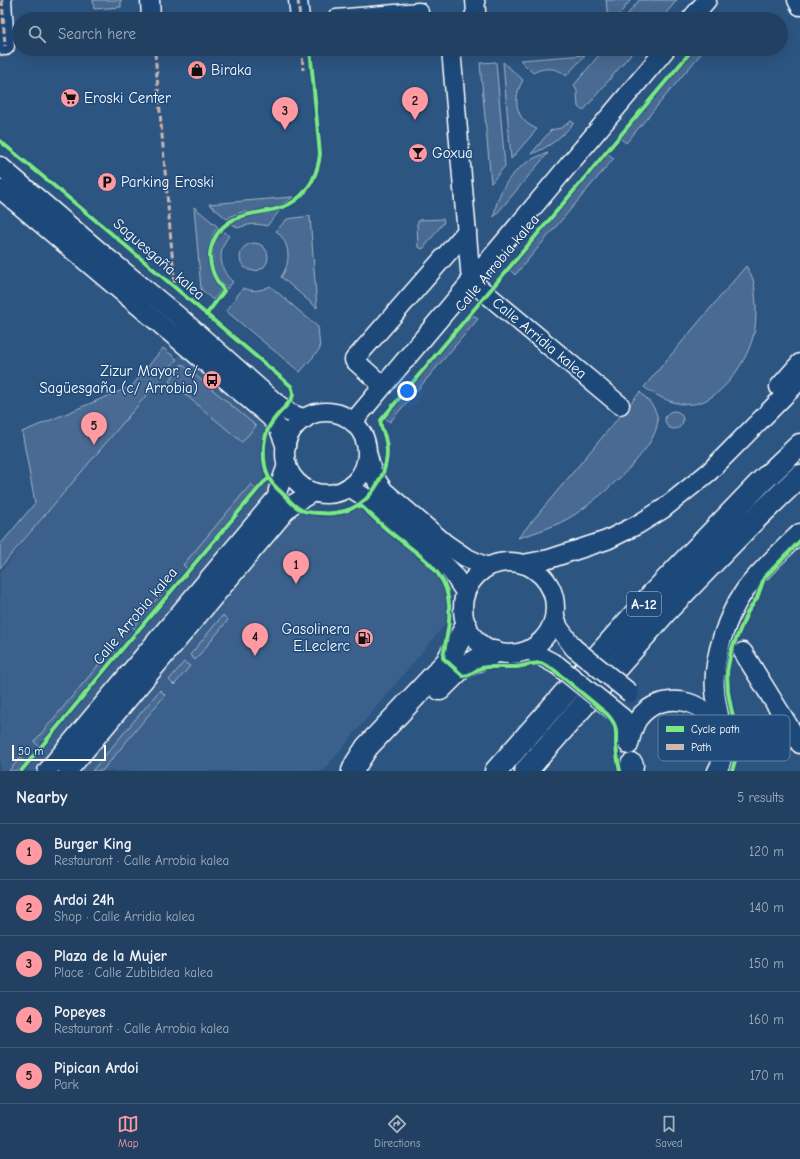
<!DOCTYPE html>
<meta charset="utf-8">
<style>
body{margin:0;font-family:"Comic Neue",sans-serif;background:#294768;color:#f1f3f6}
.scale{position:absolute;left:12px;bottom:10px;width:94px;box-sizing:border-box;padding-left:4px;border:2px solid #fff;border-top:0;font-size:11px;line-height:14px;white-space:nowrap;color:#fff;-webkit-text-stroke:3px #1f4a7a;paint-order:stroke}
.you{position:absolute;left:407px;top:391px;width:14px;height:14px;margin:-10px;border:3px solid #fff;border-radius:50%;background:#1a73e8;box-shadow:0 0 0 6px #1a73e833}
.badge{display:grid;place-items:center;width:26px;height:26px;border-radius:50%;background:#ff9aa2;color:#111;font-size:13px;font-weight:700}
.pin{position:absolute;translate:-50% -33px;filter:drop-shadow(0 1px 2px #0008)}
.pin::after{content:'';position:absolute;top:21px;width:14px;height:12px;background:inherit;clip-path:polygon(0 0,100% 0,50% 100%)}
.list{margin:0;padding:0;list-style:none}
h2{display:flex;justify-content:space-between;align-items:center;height:52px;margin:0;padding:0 16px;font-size:17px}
h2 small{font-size:13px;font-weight:400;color:#a2afbe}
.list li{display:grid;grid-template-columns:26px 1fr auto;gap:12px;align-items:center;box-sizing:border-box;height:56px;padding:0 16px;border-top:1px solid #3e5977}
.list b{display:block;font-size:15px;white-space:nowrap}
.list p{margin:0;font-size:13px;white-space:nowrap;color:#a2afbe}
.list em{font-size:13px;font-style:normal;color:#a2afbe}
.icon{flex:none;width:22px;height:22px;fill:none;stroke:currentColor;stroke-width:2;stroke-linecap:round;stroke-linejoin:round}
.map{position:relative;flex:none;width:800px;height:771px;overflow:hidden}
.search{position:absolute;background:#214062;box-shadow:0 4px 16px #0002;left:12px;right:12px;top:12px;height:44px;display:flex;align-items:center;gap:10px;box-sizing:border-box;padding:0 14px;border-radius:22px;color:#a2afbe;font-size:15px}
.sheet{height:332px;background:#214062}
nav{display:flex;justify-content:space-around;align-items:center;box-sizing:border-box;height:56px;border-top:1px solid #3e5977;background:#214062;font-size:11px;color:#a2afbe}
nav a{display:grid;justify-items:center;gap:2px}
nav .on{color:#ff9aa2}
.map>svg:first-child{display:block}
.built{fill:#3b618b}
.green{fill:#486b92;stroke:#a4b5c8}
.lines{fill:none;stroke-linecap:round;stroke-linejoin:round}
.minor-casing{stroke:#fff;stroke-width:21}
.highway-casing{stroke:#fff;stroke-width:25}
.minor{stroke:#1f4a7a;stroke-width:18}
.highway{stroke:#1f4a7a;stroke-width:22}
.minor-bridge-casing{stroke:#fff;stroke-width:21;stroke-linecap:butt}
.minor-bridge{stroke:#1f4a7a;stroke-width:18}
.quiet{stroke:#d1b7ad;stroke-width:3;stroke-dasharray:6 3;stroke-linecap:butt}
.cycleway-casing{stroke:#1f4a7a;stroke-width:6}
.cycleway{stroke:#7ce984;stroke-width:4}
.labels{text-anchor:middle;stroke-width:3;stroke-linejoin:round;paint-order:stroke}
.shield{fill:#1f4a7a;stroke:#bcc9d7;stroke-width:1}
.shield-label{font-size:14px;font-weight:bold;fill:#fff}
.poi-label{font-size:15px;fill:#fff;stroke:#1f4a7a;text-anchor:start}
.street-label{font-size:15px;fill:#fff;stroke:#1f4a7a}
.key{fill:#1f4a7a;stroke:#6280a2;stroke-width:1}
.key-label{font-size:11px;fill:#fff}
</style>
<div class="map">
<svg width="800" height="771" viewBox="0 0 800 771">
<rect width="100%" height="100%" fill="#2c5582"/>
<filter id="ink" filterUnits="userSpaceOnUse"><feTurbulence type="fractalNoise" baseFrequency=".025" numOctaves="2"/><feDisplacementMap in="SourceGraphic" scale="8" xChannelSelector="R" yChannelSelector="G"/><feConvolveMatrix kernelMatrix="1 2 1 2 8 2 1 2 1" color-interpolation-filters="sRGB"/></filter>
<g filter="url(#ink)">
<!-- built -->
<path class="built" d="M183 351 269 424 264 434 262 443V462L264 478 299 511 307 514 321 517 335 516 359 508 432 570 443 585 447 596V622L323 771H0V573L46 513Z"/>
<!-- green -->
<g class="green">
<path d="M93 0H121V7L94 9Z"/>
<path d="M606 0H631L615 19H608Z"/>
<path d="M639 0H677L661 19H624Z"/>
<path d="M604 49H635L583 111 578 107 577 91 574 85Z"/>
<path d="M696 49H705L626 143 621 139Z"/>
<path d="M585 55 566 76C558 67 543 67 533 73L520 60Z"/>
<path d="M496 62 505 166 491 183 480 63Z"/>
<path d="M503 62 523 80C512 99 515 120 537 129L511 159Z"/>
<path d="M571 121 574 123C562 136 549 148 531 154L551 130 561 128Z"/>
<path d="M548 153 494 217C497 187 518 161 548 153Z"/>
<path d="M608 154 614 158 515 275 510 270Z"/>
<path d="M293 197C285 204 274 208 264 210 251 212 238 210 227 219L209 204Z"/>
<path d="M194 207 218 227C207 241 205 262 213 278 215 282 218 285 220 289V291L213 300 201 289Z"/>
<path d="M281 209 267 226C257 223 248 224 238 228L231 223C246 212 265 218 281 209Z"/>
<path d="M310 216 317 308 281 277C291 263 291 243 276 231L287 219Z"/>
<path d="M443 219 444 222 423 249 418 247 417 224 419 220Z"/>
<path d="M222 230 229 236C217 250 219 270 233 282L227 289C210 271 208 250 222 230Z"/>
<circle cx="254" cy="257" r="14"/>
<path d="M746 266C748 270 751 275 753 279 755 287 755 296 756 304 756 312 756 320 755 328 751 354 729 390 704 401 684 410 660 399 644 387Z"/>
<path d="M270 286 318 327 320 349 300 372 226 311 243 288C253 292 261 291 270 286Z"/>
<path d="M473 315 478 319 390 422 385 418Z"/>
<path d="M163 348 177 359 0 568V545L35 503 22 432 132 386Z"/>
<path d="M182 364 256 426 242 442 169 381Z"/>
<path d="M640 392C647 399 655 406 657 416 664 445 596 501 574 515 557 526 537 532 518 538Z"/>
<circle cx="674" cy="420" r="9"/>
<path d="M251 484 255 488 187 569 183 565Z"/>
<path d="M164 590 168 593 136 630 133 627Z"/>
<path d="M223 615 228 620 195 660 190 655Z"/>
<path d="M111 650 116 653 39 746 34 742Z"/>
<path d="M184 662 190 666 174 685 169 680Z"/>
<path d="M160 690 165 695 102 771H92Z"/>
<path d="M20 758 25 762 17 771H9Z"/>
</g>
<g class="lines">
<defs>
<g id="minor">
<path d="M2 0 5 46"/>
<path d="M150 0 151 19"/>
<path d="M298 0 300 19"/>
<path d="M797 0 800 6"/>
<path d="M336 19 419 12"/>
<path d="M473 19 476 11 475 0"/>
<path d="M691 19 707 0"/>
<path id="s1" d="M451 49 471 281 620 405"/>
<path d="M0 166 104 255 177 315 275 402 290 413 305 419"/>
<path d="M0 189 270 417 279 429 286 447"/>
<path d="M383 386 354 360 467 231"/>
<path d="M779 387 800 363"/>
<circle cx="326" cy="453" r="41"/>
<path d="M353 422 666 49"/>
<path d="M368 456 373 475 384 491 446 544 465 557 487 567"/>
<path d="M349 487 374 503 436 556 451 571 465 592"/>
<circle cx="509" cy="608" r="46"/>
<path d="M523 564 549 559 607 540 637 525 663 509 709 472 800 380"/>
<path d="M555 616 559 628 574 648"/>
<path d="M529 650 557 665"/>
<path d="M743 652 800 744"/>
<path d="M613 710 623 718 628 744"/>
<path d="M629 745C631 735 633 727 638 719 660 689 706 698 719 730"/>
<path d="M47 771 277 497 278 490 287 465"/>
<path d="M68 771 290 506 313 492"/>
<path d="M717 771C731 749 717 715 715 691 712 659 727 615 745 590 760 570 782 550 800 533"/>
</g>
<g id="highway">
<path d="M440 689 461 668 494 652"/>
<path d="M353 771 356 764 367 747 447 662 466 627"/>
<path d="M496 771 651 596 761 482 800 445"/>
<path d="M526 771 666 611 748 526 800 476"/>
<path d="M631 771 632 765"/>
</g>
</defs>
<!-- minor casing -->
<use href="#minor" class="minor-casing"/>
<!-- highway casing -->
<use href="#highway" class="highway-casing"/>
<!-- minor -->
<use href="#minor" class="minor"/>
<!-- highway -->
<use href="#highway" class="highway"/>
<defs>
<g id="minor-bridge">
<path d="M574 648 630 693"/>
<path d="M557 665 613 710"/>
</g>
</defs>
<!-- minor-bridge casing -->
<use href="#minor-bridge" class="minor-bridge-casing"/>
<!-- minor-bridge -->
<use href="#minor-bridge" class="minor-bridge"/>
<!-- quiet -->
<g class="quiet">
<path d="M2 0 5 46"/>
<path d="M298 0 300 19"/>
<path d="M302 49 303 70"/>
<path d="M155 53 175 288"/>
</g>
<defs>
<g id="cycleway">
<path d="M0 141 106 229 291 386C293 390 294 394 292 398 290 402 287 405 284 408 279 413 273 420 269 427 262 441 262 463 269 478 272 485 279 490 285 496 289 500 293 505 298 508 303 512 313 513 319 513 351 516 371 502 383 473 387 462 388 448 385 437 383 430 379 426 381 420L693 49"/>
<path d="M206 315 224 291C214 278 207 264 211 248 213 240 217 233 223 227 244 207 275 217 297 199 311 188 318 171 320 154L310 49"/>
<path d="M359 506 362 507C373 516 383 527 395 536 415 552 444 569 448 597 452 620 446 637 443 658L463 676 469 675 481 668 488 667H517L531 664 541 663 554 670 607 714C618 726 616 731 616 746 617 754 618 763 620 771"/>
<path d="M21 771 112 661 263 483 269 478"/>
<path d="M732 771 736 757 737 743 736 728 731 708 728 692 727 672 731 651 747 613 757 598 764 578 800 541"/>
</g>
</defs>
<!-- cycleway casing -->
<use href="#cycleway" class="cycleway-casing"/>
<!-- cycleway -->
<use href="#cycleway" class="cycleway"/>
</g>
</g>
<!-- icons -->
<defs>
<symbol id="shop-disc" viewBox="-11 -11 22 22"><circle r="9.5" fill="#ff9aa2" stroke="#1f4a7a"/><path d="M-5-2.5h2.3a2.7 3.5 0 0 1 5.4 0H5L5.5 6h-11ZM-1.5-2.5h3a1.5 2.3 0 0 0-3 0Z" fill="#111"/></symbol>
<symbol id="supermarket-disc" viewBox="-11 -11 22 22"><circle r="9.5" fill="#ff9aa2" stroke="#1f4a7a"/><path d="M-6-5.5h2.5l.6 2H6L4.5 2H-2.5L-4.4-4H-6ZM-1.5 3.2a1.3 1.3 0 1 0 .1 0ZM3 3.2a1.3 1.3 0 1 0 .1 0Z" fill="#111"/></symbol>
<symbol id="bar-disc" viewBox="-11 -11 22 22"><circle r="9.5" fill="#ff9aa2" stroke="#1f4a7a"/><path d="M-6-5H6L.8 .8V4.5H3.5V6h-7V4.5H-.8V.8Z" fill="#111"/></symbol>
<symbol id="parking-disc" viewBox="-11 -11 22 22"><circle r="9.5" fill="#ff9aa2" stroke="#1f4a7a"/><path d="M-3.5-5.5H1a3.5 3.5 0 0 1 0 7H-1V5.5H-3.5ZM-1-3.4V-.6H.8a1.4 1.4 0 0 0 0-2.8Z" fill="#111"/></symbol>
<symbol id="bus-disc" viewBox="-11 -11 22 22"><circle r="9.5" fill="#ff9aa2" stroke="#1f4a7a"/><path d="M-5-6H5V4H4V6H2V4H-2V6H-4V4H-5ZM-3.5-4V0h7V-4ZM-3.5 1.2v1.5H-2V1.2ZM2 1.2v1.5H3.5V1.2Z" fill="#111"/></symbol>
<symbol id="fuel-disc" viewBox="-11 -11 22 22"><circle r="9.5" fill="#ff9aa2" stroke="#1f4a7a"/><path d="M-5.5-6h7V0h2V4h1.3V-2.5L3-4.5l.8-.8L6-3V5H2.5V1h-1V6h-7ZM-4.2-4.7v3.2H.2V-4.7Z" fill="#111"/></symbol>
</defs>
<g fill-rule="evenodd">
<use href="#shop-disc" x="186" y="59" width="22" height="22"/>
<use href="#supermarket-disc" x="59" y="87" width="22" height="22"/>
<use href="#bar-disc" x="407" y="142" width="22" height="22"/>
<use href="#parking-disc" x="96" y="171" width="22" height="22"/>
<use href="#bus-disc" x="201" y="369" width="22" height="22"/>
<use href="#fuel-disc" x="353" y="627" width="22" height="22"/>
</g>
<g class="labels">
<!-- shield labels -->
<rect class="shield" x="627" y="592" width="34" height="24" rx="3"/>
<g class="shield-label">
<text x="644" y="609">A-12</text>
</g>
<!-- poi labels -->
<g class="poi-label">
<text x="211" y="75">Biraka</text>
<text x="84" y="103">Eroski Center</text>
<text x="432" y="158">Goxua</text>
<text x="121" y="187">Parking Eroski</text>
<text x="198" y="376" text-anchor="end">Zizur Mayor, c/<tspan x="198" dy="17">Sagüesgaña (c/ Arrobia)</tspan></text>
<text x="350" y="634" text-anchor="end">Gasolinera<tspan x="350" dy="17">E.Leclerc</tspan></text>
</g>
<!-- street labels -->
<g class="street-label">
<text transform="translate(159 259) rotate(41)" y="5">Saguesgaña kalea</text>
<text transform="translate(497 263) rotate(-50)" y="5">Calle Arrobia kalea</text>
<text dy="5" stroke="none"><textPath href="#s1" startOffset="322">Calle Arridia kalea</textPath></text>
<text transform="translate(135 616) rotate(-50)" y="5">Calle Arrobia kalea</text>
</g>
</g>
<!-- legend -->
<rect x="658" y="715" width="132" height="46" rx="6" class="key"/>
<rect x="666" y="726" width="18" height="6" fill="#7ce984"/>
<rect x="666" y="744" width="18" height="6" fill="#d1b7ad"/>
<g class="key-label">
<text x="691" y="733">Cycle path</text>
<text x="691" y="751">Path</text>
</g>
</svg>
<div class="scale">50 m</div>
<div class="you"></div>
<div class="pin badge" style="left:296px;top:584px">1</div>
<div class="pin badge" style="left:415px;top:120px">2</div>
<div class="pin badge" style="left:285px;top:130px">3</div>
<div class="pin badge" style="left:255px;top:656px">4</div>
<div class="pin badge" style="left:94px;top:445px">5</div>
<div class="search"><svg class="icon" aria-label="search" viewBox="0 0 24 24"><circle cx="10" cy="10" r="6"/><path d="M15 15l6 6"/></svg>Search here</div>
</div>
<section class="sheet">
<h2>Nearby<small>5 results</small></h2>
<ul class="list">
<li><span class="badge">1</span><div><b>Burger King</b><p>Restaurant · Calle Arrobia kalea</p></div><em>120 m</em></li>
<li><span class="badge">2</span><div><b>Ardoi 24h</b><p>Shop · Calle Arridia kalea</p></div><em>140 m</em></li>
<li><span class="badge">3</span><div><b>Plaza de la Mujer</b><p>Place · Calle Zubibidea kalea</p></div><em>150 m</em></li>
<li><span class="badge">4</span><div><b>Popeyes</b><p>Restaurant · Calle Arrobia kalea</p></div><em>160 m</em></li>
<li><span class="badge">5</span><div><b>Pipican Ardoi</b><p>Park</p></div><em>170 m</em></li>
</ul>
</section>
<nav>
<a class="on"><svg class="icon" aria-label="map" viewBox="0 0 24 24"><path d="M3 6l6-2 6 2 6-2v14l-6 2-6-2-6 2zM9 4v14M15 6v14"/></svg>Map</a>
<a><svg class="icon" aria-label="directions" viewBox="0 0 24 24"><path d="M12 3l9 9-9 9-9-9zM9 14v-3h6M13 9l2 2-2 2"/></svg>Directions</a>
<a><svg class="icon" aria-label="saved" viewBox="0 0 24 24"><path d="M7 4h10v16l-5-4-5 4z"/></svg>Saved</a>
</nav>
